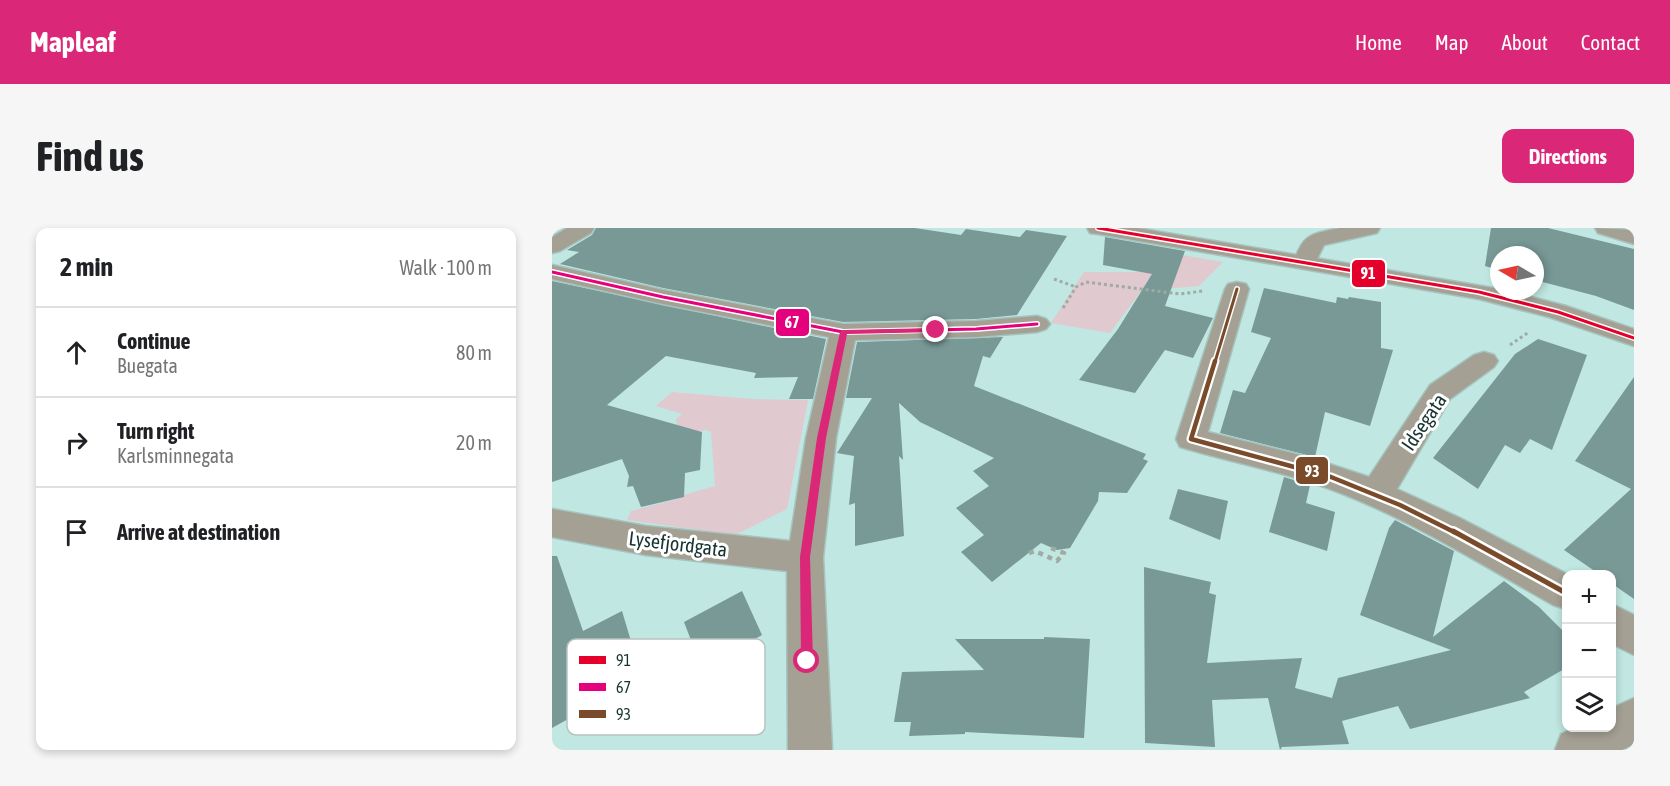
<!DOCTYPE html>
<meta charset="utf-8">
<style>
body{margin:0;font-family:"Asap Condensed",sans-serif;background:#f6f6f6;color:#202124}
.controls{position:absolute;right:18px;bottom:18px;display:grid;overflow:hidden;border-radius:12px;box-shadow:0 3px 9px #0003}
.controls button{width:54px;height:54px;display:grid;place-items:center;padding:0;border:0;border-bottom:2px solid #e0e0e0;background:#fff;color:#202124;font:30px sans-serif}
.compass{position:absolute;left:938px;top:18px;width:54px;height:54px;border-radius:50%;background:#fff;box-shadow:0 3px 9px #0003;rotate:279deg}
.stop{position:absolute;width:18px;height:18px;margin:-14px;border:4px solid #db2777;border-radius:50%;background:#fff}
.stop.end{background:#db2777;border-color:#fff;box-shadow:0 2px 6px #0008}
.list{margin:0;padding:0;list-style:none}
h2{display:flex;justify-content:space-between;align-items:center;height:78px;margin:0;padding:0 24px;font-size:26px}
h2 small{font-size:20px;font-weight:400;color:#757577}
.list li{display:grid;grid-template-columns:39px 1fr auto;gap:18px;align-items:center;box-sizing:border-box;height:90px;padding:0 24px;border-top:2px solid #e0e0e0}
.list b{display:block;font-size:22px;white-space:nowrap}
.list p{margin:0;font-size:20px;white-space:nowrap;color:#757577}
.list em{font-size:20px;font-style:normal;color:#757577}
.icon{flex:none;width:33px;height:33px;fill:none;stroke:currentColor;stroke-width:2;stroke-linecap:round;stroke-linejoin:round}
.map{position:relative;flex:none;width:1082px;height:522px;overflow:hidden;border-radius:12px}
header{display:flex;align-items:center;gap:36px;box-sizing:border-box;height:84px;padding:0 30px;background:#db2777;color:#fff}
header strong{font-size:28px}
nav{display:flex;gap:33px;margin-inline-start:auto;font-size:21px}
.intro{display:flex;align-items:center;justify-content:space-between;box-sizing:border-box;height:144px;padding:0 36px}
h1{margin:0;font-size:42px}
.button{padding:15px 27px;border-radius:12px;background:#db2777;color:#fff;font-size:21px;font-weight:700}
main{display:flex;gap:36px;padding:0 36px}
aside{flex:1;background:#fff;border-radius:12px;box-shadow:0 3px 9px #0003}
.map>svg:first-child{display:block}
.green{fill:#e0c9cf}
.building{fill:#799997}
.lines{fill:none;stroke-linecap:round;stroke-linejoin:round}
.minor-casing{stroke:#a5c4bf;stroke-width:3}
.tertiary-casing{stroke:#a5c4bf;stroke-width:3}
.path-far1{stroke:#9faba3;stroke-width:3;stroke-dasharray:3 3;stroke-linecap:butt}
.path{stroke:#9faba3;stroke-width:4.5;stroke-dasharray:5 5;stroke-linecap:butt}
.minor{fill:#a4a094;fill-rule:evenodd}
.tertiary{fill:#a4a094;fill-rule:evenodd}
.bus-1-casing{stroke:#fff;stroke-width:6}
.bus-2-casing{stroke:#fff;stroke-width:6}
.bus-3-far2-casing{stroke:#fff;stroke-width:6}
.bus-3-far1-casing{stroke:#fff;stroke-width:9}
.bus-3-casing{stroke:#fff;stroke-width:10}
.bus-1{stroke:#e4002b;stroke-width:3}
.bus-2{stroke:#e5007d;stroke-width:3}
.bus-3-far2{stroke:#7a4b2a;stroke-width:3}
.bus-3-far1{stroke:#7a4b2a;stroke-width:4.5}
.bus-3{stroke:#7a4b2a;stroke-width:5}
.route{fill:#db2777}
.labels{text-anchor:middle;stroke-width:6;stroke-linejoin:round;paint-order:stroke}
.street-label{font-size:20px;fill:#173431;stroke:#fff}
.key{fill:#fff;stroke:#b9c2c1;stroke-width:1.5}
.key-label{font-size:16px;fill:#173431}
.line-badge{stroke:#fff;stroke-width:2}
.badge-label{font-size:16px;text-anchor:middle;font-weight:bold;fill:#fff}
</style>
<header>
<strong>Mapleaf</strong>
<nav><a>Home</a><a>Map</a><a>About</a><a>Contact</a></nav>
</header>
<div class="intro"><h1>Find us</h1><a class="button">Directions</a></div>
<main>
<aside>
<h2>2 min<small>Walk · 100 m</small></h2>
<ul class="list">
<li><svg class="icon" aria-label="ahead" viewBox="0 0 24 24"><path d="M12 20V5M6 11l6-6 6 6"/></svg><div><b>Continue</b><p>Buegata</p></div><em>80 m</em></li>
<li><svg class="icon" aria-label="right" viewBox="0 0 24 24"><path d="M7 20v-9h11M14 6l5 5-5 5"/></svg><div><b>Turn right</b><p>Karlsminnegata</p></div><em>20 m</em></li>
<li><svg class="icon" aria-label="arrive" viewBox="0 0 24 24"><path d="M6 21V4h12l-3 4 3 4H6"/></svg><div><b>Arrive at destination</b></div></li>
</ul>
</aside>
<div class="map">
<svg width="1082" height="522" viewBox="0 0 1082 522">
<rect width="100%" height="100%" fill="#c0e7e1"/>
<!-- green -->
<g class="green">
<path d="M600 22 671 34 647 58 589 63 558 105 499 95 532 44H591Z"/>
<path d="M120 164 200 171 256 172 235 281 183 307 75 292 79 283 126 271 128 268 163 258 159 204 154 202 126 207 124 191 130 186 104 178Z"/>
</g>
<!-- building -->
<g class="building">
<path d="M44 0H363L409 7 414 1 468 9 474 2 515 8 465 87 424 91 291 94 111 60 8 36 27 24 15 22 40 7Z"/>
<path d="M939 0H996L1082 21V82L1044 68 983 52V27H947V42L933 38Z"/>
<path d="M553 9 633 23 613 78 661 90 641 130 613 122 583 165 527 152 566 101 600 46 551 37Z"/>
<path d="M0 53 274 111 261 171H237L246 149 202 150 204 145 114 128 55 177 150 204 148 242 133 245 132 269 89 279 81 258 75 259 77 248 70 231 0 254Z"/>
<path d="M712 60 784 75 785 69 796 71 797 69 829 74V120L841 122 818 198 773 184 763 229 668 205 681 162 693 165 719 110 699 104Z"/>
<path d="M451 109 438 130 431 128 422 158 594 226 591 231 596 233 575 265 547 264 546 273 518 320 505 322 489 315 440 354 409 324 432 307 404 280 437 258 421 243 442 230 368 194 347 175 351 232 347 228 352 308 303 318V275L297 277 302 228 285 225 320 170H294L305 114Z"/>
<path d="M986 111 1035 127 1000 222 978 211 968 225 953 217 926 261 881 230 963 126Z"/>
<path d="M1082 149V371L1059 355V346H1047L1012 322 1079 261 1023 233Z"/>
<path d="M732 249 758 257 754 275 783 284 775 323 717 304Z"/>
<path d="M626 261 676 273 668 312 617 291Z"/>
<path d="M843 292 902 323 881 409 952 353 987 379 1014 406V440L972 464 978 470 858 501 846 478 790 493 797 516 730 519 728 522 716 470 660 472 663 519 593 515 592 339 659 354 657 365 664 367 655 435 750 430 743 460 780 470 786 450 899 422 808 387 837 300Z"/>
<path d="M0 328H5L31 403 70 383 90 450 0 500Z"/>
<path d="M190 363 210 407 150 441 132 394Z"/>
<path d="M492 409 538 411 532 510 413 504V506L357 508 359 494H342L350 444 432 442 403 411H492Z"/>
</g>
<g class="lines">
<defs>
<g id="minor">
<path d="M15 0H42L39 5 8 23 0 25V9Z"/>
<path d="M788 0H828L825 5 772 17 761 39 753 41 745 39 742 34C751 5 760 6 788 0Z"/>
<path d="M1043 0 1082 2V16L1046 5Z"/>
<path d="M0 37 111 62 291 96 424 93 485 88 494 91 498 96 494 101 485 104 424 109 303 112 284 210 271 329 280 522H236L235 343 94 327 0 309V281L94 298 238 313 254 210 277 109 111 76 0 51Z"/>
<path d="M685 54 694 56 697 61 656 204 756 229 817 249 878 157 922 127 932 124 942 127 946 133 942 139 898 171 845 261 908 290 1015 346 1014 381 1001 377C932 338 864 295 791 266 738 245 682 235 628 219L624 211 673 61 676 56Z"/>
<path d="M1060 376 1082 387V427L1060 416Z"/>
<path d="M1082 470V516L1070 522H1003L1009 506 1022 500H1060V480Z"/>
</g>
<path id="tertiary" d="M535 0H585L947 61V63H956L1014 78 1082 101V118L997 89 927 71 546 6 538 5Z"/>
</defs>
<!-- minor casing -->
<use href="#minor" class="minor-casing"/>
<!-- tertiary casing -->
<use href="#tertiary" class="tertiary-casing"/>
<!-- path-far1 -->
<g class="path-far1">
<path d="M502 51 524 59"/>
<path d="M511 80 524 59 534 54 628 66 651 63"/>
<path d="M958 117 977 104"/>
</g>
<!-- path -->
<path class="path" d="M477 325 483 323 505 333 512 325 499 320"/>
<!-- minor -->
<use href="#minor" class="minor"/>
<!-- tertiary -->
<use href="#tertiary" class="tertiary"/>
<defs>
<path id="bus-1" d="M546 0 927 64 1006 84 1082 110"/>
<path id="bus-2" d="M0 44 111 69 291 104 424 101 485 96"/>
<path id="bus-3-far2" d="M663 134 685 61"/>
<path id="bus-3-far1" d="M663 133 639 211 779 249 848 277 904 305"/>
<path id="bus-3" d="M901 303 1014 365"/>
</defs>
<!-- bus-1 casing -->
<use href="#bus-1" class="bus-1-casing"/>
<!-- bus-2 casing -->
<use href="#bus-2" class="bus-2-casing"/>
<!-- bus-3-far2 casing -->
<use href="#bus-3-far2" class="bus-3-far2-casing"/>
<!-- bus-3-far1 casing -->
<use href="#bus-3-far1" class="bus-3-far1-casing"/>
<!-- bus-3 casing -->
<use href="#bus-3" class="bus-3-casing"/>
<!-- bus-1 -->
<use href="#bus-1" class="bus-1"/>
<!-- bus-2 -->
<use href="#bus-2" class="bus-2"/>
<!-- bus-3-far2 -->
<use href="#bus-3-far2" class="bus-3-far2"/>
<!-- bus-3-far1 -->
<use href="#bus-3-far1" class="bus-3-far1"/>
<!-- bus-3 -->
<use href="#bus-3" class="bus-3"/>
</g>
<!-- route -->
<path class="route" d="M384 100 388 102 387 104 295 106 274 210 258 329 261 433 255 439 249 433 248 329 265 210 288 104 291 102Z"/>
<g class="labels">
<!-- street labels -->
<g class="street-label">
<text transform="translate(872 194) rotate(-56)" y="7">Idsegata</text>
<text transform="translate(126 316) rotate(7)" y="7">Lysefjordgata</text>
</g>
</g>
<!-- legend -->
<rect x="15" y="411" width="198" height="96" rx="9" class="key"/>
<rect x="27" y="428" width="27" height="8" fill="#e4002b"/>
<rect x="27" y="455" width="27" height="8" fill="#e5007d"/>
<rect x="27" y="482" width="27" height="8" fill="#7a4b2a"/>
<g class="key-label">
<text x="64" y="438">91</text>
<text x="64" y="465">67</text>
<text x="64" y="492">93</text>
</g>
<g class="line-badge">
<rect x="799" y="31" width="35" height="29" rx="6" fill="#e4002b"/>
<rect x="223" y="80" width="35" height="29" rx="6" fill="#e5007d"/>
<rect x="743" y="228" width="34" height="29" rx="6" fill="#7a4b2a"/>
</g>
<g class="badge-label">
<text x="816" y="51">91</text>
<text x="240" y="100">67</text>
<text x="760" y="249">93</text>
</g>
</svg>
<div class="controls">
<button>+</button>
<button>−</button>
<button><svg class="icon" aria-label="layers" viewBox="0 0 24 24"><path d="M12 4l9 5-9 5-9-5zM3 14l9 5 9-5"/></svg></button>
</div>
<svg class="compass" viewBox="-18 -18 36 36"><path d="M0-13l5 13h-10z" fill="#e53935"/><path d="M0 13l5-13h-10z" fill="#757577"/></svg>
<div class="stop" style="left:255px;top:433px"></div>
<div class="stop end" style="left:384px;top:102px"></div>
</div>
</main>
